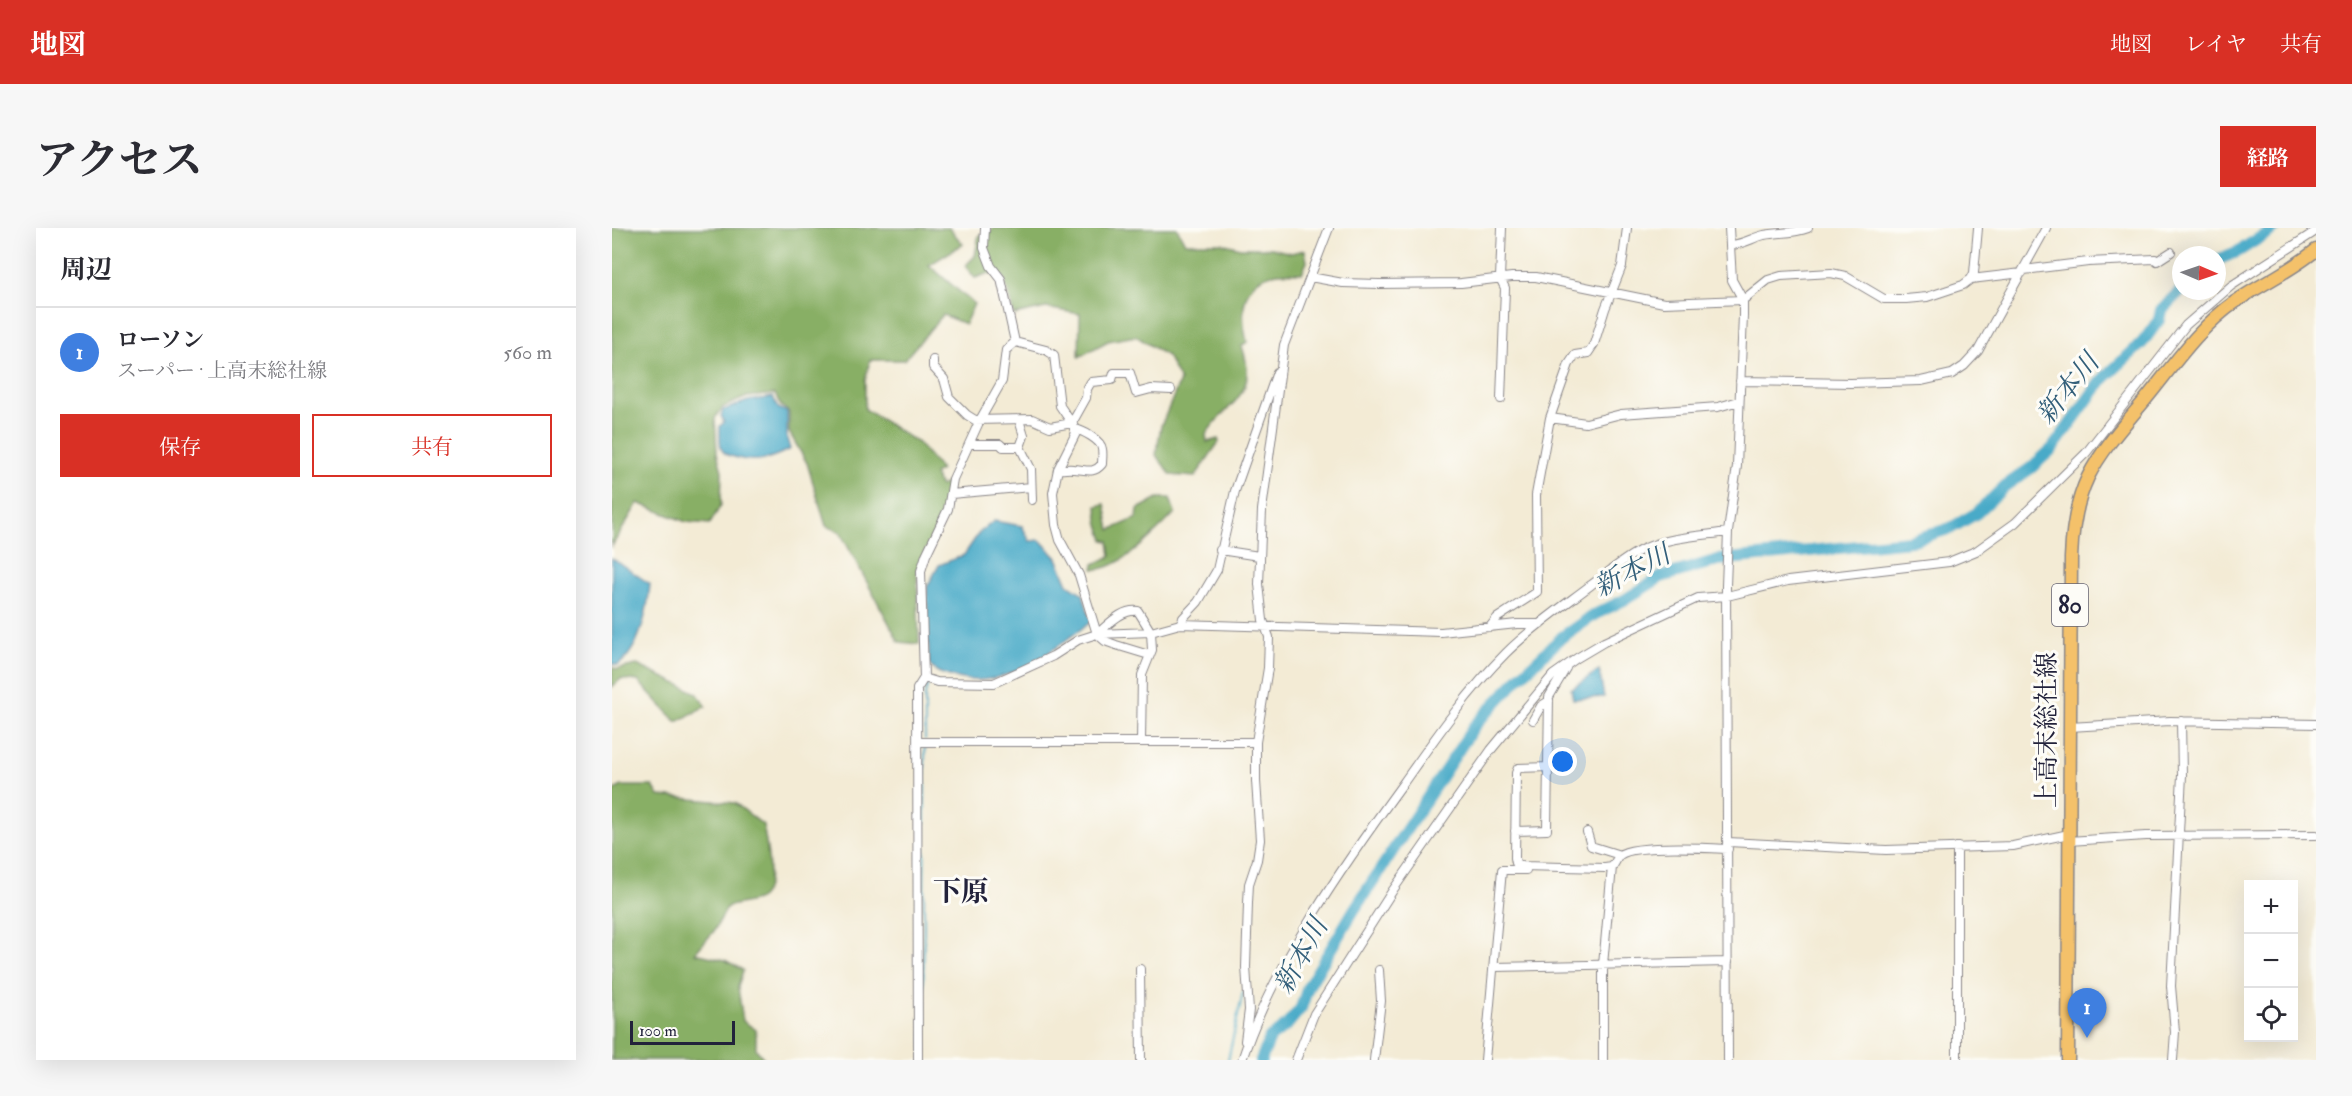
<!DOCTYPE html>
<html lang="ja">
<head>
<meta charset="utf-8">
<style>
	:root { --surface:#fff; --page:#f7f7f7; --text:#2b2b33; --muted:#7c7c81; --line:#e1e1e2; --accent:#d93025 }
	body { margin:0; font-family:"IM FELL Double Pica","Noto Serif JP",serif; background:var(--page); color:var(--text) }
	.controls { position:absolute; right:18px; bottom:18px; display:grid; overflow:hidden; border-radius:0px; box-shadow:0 6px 24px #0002 }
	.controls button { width:54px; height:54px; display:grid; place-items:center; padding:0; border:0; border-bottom:2px solid var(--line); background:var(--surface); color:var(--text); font:30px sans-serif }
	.compass { position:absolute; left:1560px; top:18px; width:54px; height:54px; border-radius:50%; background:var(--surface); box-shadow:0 6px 24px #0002; rotate:92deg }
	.scale { position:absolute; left:18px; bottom:15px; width:105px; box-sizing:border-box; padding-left:6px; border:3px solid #22223b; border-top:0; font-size:16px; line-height:21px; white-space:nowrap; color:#22223b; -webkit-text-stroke:4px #fdfcf7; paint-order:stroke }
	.you { position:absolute; left:951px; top:534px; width:21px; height:21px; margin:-15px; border:4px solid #fff; border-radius:50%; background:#1a73e8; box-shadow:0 0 0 9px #1a73e833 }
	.badge { display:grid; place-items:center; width:39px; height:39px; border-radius:50%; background:var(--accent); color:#fff; font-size:20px; font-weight:700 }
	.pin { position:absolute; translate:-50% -50px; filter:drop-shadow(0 2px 3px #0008) }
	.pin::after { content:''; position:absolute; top:32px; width:21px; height:18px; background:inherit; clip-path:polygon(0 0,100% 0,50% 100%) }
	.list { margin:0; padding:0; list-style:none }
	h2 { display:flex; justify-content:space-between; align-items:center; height:78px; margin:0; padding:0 24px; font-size:26px }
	h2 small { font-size:20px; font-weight:400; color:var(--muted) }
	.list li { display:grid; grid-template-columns:39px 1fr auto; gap:18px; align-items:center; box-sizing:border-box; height:90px; padding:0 24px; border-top:2px solid var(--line) }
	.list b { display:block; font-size:22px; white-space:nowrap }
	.list p { margin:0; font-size:20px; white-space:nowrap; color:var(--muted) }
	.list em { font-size:20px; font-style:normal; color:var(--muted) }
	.actions { display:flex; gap:12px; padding:18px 24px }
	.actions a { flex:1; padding:14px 0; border:2px solid var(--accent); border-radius:0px; text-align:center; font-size:21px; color:var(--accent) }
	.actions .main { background:var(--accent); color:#fff }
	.icon { flex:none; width:33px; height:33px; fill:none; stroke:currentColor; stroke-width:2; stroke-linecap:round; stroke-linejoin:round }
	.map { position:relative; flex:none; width:1704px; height:832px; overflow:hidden; border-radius:0px }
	header { display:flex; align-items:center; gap:36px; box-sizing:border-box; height:84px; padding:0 30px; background:var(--accent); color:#fff }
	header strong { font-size:28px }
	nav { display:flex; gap:33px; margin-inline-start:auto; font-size:21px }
	.intro { display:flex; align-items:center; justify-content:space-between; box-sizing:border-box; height:144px; padding:0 36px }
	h1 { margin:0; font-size:42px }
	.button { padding:15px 27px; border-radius:0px; background:var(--accent); color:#fff; font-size:21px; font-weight:700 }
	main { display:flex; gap:36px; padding:0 36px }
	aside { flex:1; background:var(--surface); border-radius:0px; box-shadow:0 6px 24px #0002 }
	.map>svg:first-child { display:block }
</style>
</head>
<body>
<header>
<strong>地図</strong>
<nav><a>地図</a><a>レイヤ</a><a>共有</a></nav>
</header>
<div class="intro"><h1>アクセス</h1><a class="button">経路</a></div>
<main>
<aside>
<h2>周辺<small></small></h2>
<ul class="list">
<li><span class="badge" style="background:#3f7fe0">1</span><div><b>ローソン</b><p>スーパー · 上高末総社線</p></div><em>560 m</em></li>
</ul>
<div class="actions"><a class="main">保存</a><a>共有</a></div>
</aside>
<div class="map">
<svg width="1704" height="832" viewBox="0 0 1704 832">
	<rect width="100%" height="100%" fill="#fdfcf7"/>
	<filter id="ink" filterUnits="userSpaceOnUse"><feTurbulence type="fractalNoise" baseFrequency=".0167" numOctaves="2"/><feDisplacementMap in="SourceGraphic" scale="12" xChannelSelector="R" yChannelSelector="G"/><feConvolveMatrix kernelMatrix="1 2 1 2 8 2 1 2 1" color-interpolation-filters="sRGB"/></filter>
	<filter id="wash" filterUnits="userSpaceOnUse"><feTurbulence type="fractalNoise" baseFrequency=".008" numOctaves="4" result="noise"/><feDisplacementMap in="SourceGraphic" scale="24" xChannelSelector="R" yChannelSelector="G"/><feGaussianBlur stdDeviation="1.35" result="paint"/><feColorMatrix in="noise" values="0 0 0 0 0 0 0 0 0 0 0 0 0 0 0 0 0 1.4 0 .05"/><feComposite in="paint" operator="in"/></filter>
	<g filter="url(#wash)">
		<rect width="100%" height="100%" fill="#f3ebd5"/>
		<path fill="#88af65" stroke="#556850" stroke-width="1.5" d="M0 0H337L351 16 317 37 362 76 353 96 331 87 292 132H258L253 153V181L306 215 329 242 322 246 328 258 335 255 334 279 305 341 307 416 287 414 228 304 214 298 195 235 177 204V184L169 178 163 166 135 169 111 179 103 190 105 225 110 243 109 277 98 296 74 294 26 275 0 318Z
			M381 0H565L573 15H610L628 20H659L679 25 693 22 695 34 690 45C682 45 674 44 666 45 628 50 628 85 635 114L630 118C647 169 618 171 594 206L595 214 606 211 607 214 583 249 559 247 544 227 549 198 568 153 555 128 524 108 496 113 467 129 468 86 434 80 402 87 392 50 377 45 363 50 353 38 363 28 367 7 376 6Z
			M546 270H558L563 285C546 302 507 344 481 341L482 336 499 328 497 313 492 312 486 293 485 278 493 276 498 302 525 290 526 281Z
			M25 437 85 465 94 478 65 494 26 453 9 451 0 459V439L5 441Z
			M10 558H41L47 568 123 575 151 597C154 614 164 658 148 670 141 675 125 676 116 678L102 703 83 725 113 732 131 742 126 759 131 793 144 802V821L153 832H0V563Z"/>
		<path fill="#48aac8" stroke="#356682" stroke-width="1.5" d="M161 169 166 180 175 184V211L178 221C159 231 143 236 122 229 118 228 113 227 110 222 107 216 108 205 108 198L112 194 109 188 111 182 136 173Z
			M382 293 410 298 418 313 428 312 445 330 456 356 471 366 479 394C438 423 394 464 341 449 331 446 323 445 317 436L315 359 327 337 352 327 367 305Z
			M0 330 38 356C36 381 28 422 6 437L0 436Z
			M987 442 992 469 961 471 959 461Z"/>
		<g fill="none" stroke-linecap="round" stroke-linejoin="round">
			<path stroke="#48aac8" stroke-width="2" d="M313 511V467L316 454
				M311 832 313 517
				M616 832 631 764"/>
			<path stroke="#48aac8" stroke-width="12" d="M1605 32 1627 23 1663 0
				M649 832 658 810 675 797 689 780 696 759 742 682 863 497 906 451 950 409 982 387 1014 371 1049 349 1106 332 1298 313 1339 300 1365 285 1393 258 1419 240 1440 221 1489 153 1530 115 1547 92 1549 82 1569 62"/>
		</g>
	</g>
	<g filter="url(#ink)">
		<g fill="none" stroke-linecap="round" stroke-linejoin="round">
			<defs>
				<path id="minor" d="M1119 17C1132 16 1140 10 1152 7 1167 4 1181 6 1196 0
					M1412 42 1476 34 1543 31 1545 33 1559 24
					M698 49 731 55 767 56 849 55 900 49H924L1052 75 1131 72 1156 52 1169 48 1219 45 1233 48 1272 71H1294L1315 69 1351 57 1359 51 1362 45 1366 0
					M1359 51 1410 45
					M403 114 434 122 442 127 448 178 461 197 464 205 446 241 441 265 444 297 448 312 467 347 485 406 493 413 504 417 537 427
					M321 132V139L332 151 337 169 355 187 363 192 420 191 438 199 460 195 474 170 475 161 479 154 500 152 502 145H518L524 165 539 161 559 162
					M1128 153 1238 155 1309 153 1340 146 1352 138 1366 123 1434 0
					M889 171 893 60 888 50 890 0
					M938 190 974 195 1009 186 1106 179 1127 173
					M357 216H388L391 219H408L412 208 407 192
					M408 219 419 241 420 272
					M446 241C451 242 456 240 461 241 473 241 481 247 490 236 490 232 491 226 490 221 489 212 470 202 462 201
					M339 266 419 259
					M608 322 647 328
					M568 396 571 390 586 374 605 342 623 263 665 144
					M878 399 885 390 925 364 924 267 938 190 957 136 963 127 976 125 982 116 993 81 1010 38 1015 0
					M486 405C498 395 510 381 526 383L539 404 540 422 530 447 529 514
					M312 450 325 454 382 455 441 428 466 412 485 406 539 404 568 396 829 404 905 396H928
					M921 492 929 478 937 473
					M1458 499 1558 493 1704 496
					M306 514H644
					M937 539 906 540 904 545 903 630 904 635 910 638 993 640 1000 639C1003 636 1005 629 1008 627 1021 616 1096 620 1116 621
					M903 603 935 602 937 469 954 440
					M975 604 979 618 1008 627
					M1457 613 1534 608 1704 607
					M1116 614 1274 622 1401 618 1457 606
					M882 739 1116 734
					M528 741 529 832
					M635 817 633 813 637 782 634 739 636 675 637 656 645 632 648 612 644 553V514L656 440 657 409 651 392 647 356 650 282 672 117 717 0
					M306 832 305 461 312 450 309 343 314 327 336 281 341 251 368 192 390 153 394 122 403 114 389 51 379 38 372 20 373 0
					M630 832C661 737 733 635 792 554 823 510 855 464 894 425 919 400 950 379 979 357 996 345 1012 330 1031 321 1057 309 1088 308 1116 304
					M684 832 702 786 781 662 879 522 941 447 965 430 992 414 1086 370 1115 368 1176 353 1337 334 1364 323 1403 295 1474 225 1574 97 1619 58 1704 3
					M762 832 769 773 767 742
					M873 832 890 642H914
					M991 832V737L1000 639
					M1116 832 1114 358 1116 304 1125 238 1131 87V72L1120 52 1117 0
					M1345 832V619
					M1561 832 1563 804 1559 758 1570 547 1569 493"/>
				<path id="primary" d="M1456 832 1459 330C1460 302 1464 274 1476 249 1490 221 1513 196 1533 172 1561 138 1586 100 1623 74 1649 56 1679 43 1704 22"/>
			</defs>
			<use href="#minor" stroke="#8a8688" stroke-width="10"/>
			<use href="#primary" stroke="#8a8688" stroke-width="15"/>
			<use href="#minor" stroke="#fff" stroke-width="8"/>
			<use href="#primary" stroke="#f4c16b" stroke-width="12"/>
		</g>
	</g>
	<g text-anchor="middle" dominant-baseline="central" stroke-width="6" stroke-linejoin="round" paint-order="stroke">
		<rect fill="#fdfcf7" stroke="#646373" stroke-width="1.5" x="1440" y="356" width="36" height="42" rx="4.5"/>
		<g font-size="24" font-weight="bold" fill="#22223b">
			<text x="1458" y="377">80</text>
		</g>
		<g font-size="26" fill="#22223b" stroke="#fdfcf7">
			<text transform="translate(1435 502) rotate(-90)">上高末総社線</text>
		</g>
		<g font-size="27" font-style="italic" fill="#335f7a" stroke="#fdfcf7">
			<text transform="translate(1456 161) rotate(-51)">新本川</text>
			<text transform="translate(1020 343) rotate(-27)">新本川</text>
			<text transform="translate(689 728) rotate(-61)">新本川</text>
		</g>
		<g font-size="28" font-weight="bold" fill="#22223b" stroke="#fdfcf7">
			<text x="349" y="664">下原</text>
		</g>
	</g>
</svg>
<div class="controls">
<button>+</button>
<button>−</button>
<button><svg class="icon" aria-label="locate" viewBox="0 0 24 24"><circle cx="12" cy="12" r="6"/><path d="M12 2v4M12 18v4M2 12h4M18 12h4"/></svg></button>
</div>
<svg class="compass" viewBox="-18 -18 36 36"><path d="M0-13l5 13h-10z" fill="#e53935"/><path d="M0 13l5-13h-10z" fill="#7c7c81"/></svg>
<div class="scale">100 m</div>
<div class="you"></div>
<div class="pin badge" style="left:1475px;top:810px;background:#3f7fe0">1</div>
</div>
</main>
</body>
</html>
